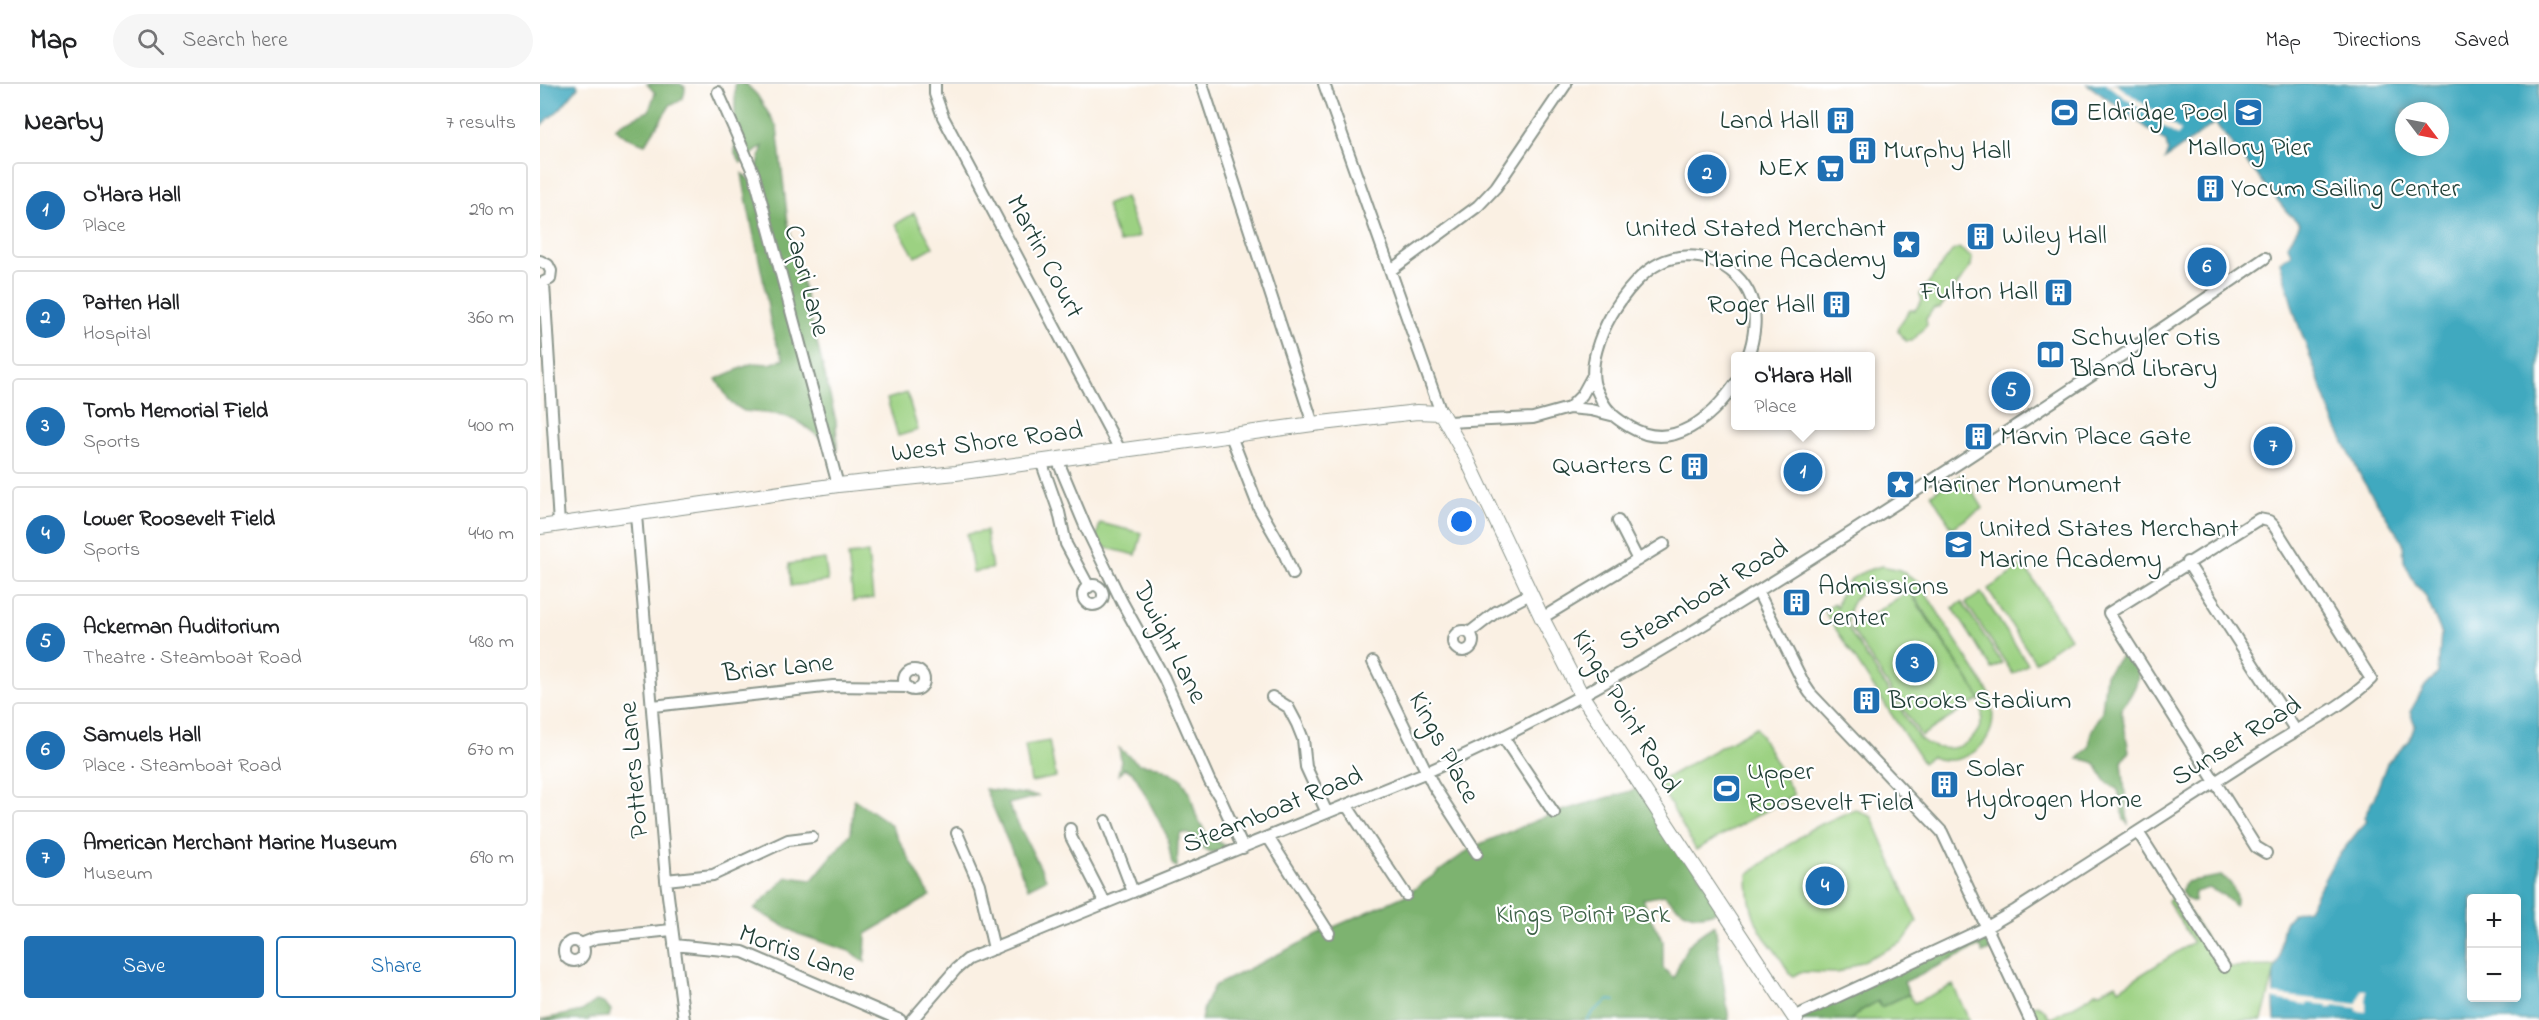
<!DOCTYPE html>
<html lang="en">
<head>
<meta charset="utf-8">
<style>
	:root { --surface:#fff; --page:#f6f6f6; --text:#202124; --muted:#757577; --line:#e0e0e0; --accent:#1f6fb2 }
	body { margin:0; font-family:"Indie Flower",sans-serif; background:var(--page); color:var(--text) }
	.controls { position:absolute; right:18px; bottom:18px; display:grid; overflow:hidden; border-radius:6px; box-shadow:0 3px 9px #0003 }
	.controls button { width:54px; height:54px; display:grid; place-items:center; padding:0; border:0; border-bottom:2px solid var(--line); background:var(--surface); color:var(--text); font:30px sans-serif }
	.compass { position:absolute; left:1855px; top:18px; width:54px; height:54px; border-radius:50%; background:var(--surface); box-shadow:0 3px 9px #0003; rotate:122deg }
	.you { position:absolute; left:922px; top:438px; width:21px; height:21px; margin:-15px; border:4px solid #fff; border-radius:50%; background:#1a73e8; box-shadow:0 0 0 9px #1a73e833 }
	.badge { display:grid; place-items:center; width:39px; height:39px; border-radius:50%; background:var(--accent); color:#fff; font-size:20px; font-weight:700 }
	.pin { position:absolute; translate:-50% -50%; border:3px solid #fff; box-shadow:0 2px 6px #0006 }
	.popup { position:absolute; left:1191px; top:268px; width:144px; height:78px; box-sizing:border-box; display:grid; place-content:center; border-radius:6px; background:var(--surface); filter:drop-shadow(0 2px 4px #0005); font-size:20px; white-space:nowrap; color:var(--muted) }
	.popup b { font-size:22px; color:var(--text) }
	.popup::after { content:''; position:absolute; left:50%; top:100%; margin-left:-12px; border:12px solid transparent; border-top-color:var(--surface) }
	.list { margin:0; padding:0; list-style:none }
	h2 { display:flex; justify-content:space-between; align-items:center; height:78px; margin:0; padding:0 24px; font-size:26px }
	h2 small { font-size:20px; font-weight:400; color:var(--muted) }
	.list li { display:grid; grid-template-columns:39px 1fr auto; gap:18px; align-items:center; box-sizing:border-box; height:96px; margin:0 12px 12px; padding:0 12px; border:2px solid var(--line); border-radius:6px }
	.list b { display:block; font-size:22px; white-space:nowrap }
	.list p { margin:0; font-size:20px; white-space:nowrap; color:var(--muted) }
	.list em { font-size:20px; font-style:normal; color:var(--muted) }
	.actions { display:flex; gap:12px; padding:18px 24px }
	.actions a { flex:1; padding:14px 0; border:2px solid var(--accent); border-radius:6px; text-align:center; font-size:21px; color:var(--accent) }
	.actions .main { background:var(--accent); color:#fff }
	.icon { flex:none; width:33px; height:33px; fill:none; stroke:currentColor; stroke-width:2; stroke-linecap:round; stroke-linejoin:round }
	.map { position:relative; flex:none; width:1999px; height:936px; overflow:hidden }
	header { display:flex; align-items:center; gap:36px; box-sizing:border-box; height:84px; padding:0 30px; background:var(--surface); border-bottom:2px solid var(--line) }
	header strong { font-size:28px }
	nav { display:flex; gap:33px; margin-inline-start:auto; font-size:21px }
	.search { width:420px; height:54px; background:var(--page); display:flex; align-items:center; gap:15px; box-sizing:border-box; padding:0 21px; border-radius:33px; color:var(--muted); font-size:22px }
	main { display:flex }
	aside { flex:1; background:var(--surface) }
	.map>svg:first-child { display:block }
</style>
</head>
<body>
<header>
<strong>Map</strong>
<div class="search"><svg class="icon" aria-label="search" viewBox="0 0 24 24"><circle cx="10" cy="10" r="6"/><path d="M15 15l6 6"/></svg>Search here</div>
<nav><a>Map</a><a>Directions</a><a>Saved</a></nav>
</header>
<main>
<aside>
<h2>Nearby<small>7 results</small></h2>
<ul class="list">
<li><span class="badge">1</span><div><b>O'Hara Hall</b><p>Place</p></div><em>290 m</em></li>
<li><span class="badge">2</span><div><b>Patten Hall</b><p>Hospital</p></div><em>360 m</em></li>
<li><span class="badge">3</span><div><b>Tomb Memorial Field</b><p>Sports</p></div><em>400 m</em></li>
<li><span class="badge">4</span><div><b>Lower Roosevelt Field</b><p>Sports</p></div><em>440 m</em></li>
<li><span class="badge">5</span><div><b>Ackerman Auditorium</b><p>Theatre · Steamboat Road</p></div><em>480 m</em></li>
<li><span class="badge">6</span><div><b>Samuels Hall</b><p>Place · Steamboat Road</p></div><em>670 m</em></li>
<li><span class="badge">7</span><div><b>American Merchant Marine Museum</b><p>Museum</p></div><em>690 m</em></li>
</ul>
<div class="actions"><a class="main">Save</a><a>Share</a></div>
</aside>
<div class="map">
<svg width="1999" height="936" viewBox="0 0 1999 936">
	<rect width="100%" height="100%" fill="#fff"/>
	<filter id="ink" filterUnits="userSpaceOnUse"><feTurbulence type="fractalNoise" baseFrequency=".0167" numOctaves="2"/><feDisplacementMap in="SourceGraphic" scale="12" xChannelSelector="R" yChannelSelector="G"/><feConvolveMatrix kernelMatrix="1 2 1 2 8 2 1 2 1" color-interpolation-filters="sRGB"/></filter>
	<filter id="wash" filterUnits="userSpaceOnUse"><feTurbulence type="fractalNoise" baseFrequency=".008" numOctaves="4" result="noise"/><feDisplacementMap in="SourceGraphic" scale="24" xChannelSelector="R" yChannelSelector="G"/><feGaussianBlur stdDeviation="1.35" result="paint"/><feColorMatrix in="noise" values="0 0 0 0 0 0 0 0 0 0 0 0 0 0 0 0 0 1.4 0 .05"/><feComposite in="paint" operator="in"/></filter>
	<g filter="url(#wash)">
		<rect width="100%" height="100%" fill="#faf0e3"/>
		<path fill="#9cd182" stroke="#5e875b" stroke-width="1.5" fill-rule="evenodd" d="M585 113 599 152 579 159 566 121Z
			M374 129 393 163 375 173 356 140Z
			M1419 164 1432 174 1431 182 1400 224 1393 225 1386 235 1387 241 1372 257H1366L1358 248V243L1370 226H1375L1382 217 1380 210 1412 167Z
			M367 309 378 346 358 352 347 315Z
			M1422 390 1443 424 1412 444 1391 410Z
			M560 439 602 449 596 471 554 461Z
			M446 447 452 485 433 488 427 450Z
			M328 469 333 514 313 517 308 471Z
			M285 475 288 497 251 502 249 480Z
			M1484 481 1530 554 1495 578 1448 505Z
			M1342 482 1360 486 1378 497 1450 610C1452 622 1455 636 1450 648 1441 671 1413 682 1391 673L1383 679 1284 527 1294 519 1297 523C1302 496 1317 488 1342 482ZM1351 497 1364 501 1372 508 1440 614 1369 507 1311 544 1381 652 1440 615C1453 654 1410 680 1379 654L1309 546C1303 517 1324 501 1351 497Z
			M1441 509 1488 580 1473 590 1426 519Z
			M1422 518 1462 579 1452 585 1413 524Z
			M1216 643 1254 711 1156 766 1118 698Z
			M509 657 516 693 491 698 485 661Z
			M1315 725 1332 733 1377 838 1363 858 1298 889 1260 888 1254 892 1249 890C1243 875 1234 866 1225 854 1211 833 1208 814 1208 790L1271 745Z
			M1638 810 1684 883 1736 882 1722 936H1490L1485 925 1497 921 1504 925 1510 935 1548 914 1555 908H1560L1576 900 1579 905 1653 858 1628 817Z
			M1413 901 1429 936H1310L1322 926 1338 917 1341 923 1369 910 1374 919Z"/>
		<path fill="#7db370" stroke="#4e7852" stroke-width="1.5" d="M107 0H140L145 3C145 14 142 18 131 20L105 60 86 53 75 44 82 39 109 27 115 9Z
			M195 0H206L217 11 237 43 248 139 296 337 297 367 262 340 243 331 204 327 191 319 176 295 213 279 230 280 244 275C228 248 229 220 222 190 215 156 207 123 202 89L213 99 223 62 201 79 195 70Z
			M1582 571H1591C1606 590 1594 608 1581 625L1589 667 1582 678 1588 740 1584 736 1578 706C1575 703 1569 701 1566 697 1554 682 1563 678 1538 675L1549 663 1551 648 1562 627 1566 590Z
			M579 664 599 680 618 682 641 694 650 709 656 731 667 751 689 764C665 775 665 763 649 750L641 749 638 758 637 784 632 780 627 752 597 695 593 689 584 684 578 692 581 676Z
			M1101 704 1182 825C1155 837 1145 831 1124 811L1103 815 1111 835 1123 857V884L1134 894C1145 863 1146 858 1175 841L1189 936H661L664 923 674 902 787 846 866 811 933 763 1014 729Z
			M445 705 499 712 468 720 506 795 488 804Z
			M314 715 350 740 390 812 326 850 325 878 309 867 258 850 214 825 247 793 272 796 311 749Z
			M1681 792C1691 796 1699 811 1695 822L1683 811 1669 804 1655 808 1654 818 1646 815 1641 807 1646 798Z
			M1447 843 1452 865 1443 869 1440 862 1364 898 1369 910 1341 923 1338 917 1322 926 1310 936H1256Z
			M56 917 63 919 71 926 69 933 49 934V936H0L42 927Z"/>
		<path fill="#40a9bf" stroke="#30737a" stroke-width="1.5" fill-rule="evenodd" d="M0 0H37L38 3 20 25 0 42Z
			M1547 0H1999V936H1735C1734 921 1733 904 1734 889 1735 882 1739 877 1740 871 1743 848 1739 829 1768 825L1795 776 1827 736 1824 733 1834 714 1847 679 1869 657 1875 641 1870 628 1885 602 1898 589 1901 548 1885 511 1875 500 1864 477 1863 459 1823 397 1794 338 1756 234 1740 178 1751 170 1748 161 1760 140 1747 128 1675 39 1625 75 1628 66 1626 58ZM1864 27H1900V63H1864ZM1932 814H1976V914H1932Z"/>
		<path fill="#faf0e3" d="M1566 0H1576L1641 47 1637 52Z
			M1821 906H1826V928L1817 927V924L1794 921 1793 924 1787 923V921L1768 919 1767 921 1731 914V910L1817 920Z"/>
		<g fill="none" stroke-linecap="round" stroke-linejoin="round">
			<path stroke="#40a9bf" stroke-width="2" d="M1047 936 1055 926 1069 916 1075 917"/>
		</g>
	</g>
	<g filter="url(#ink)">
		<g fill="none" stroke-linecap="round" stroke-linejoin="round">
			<defs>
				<path id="minor" d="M395 0V10L403 33 580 366
					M662 0 773 340
					M784 0 901 329
					M178 8 214 90 298 401
					M0 177 8 181 11 187 10 195 0 200
					M851 186 938 122 956 103 1026 0
					M4 200 19 440
					M1196 299C1172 333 1133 369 1090 343 1077 335 1068 329 1061 315 1059 310 1055 304 1054 298 1047 260 1086 196 1120 179 1153 162 1198 179 1211 214 1218 232 1214 255 1208 272
					M1029 324 1042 311 1053 291
					M907 338 993 334 1029 324 1051 326 1071 331
					M691 352 719 424 741 462 753 490
					M517 375 546 444 582 518 624 594 670 698 679 712 703 764
					M501 377 519 428 526 460 549 503
					M96 431 126 796 144 936
					M1078 437 1098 476
					M1647 478 1756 647
					M543 511a10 10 0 1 1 20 0a10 10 0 1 1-20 0Z
					M1218 508 1264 600 1270 609 1402 748 1490 936
					M1002 534 1124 460
					M913 557a10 10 0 1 1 20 0a10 10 0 1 1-20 0Z
					M929 549 956 528 990 510
					M833 578 893 701 937 769
					M364 596a10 10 0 1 1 20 0a10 10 0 1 1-20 0Z
					M732 613 748 623 757 640 763 655 766 683 787 729
					M113 622 293 602 368 603
					M963 653 1014 729
					M807 722 866 811
					M566 737 593 808
					M530 745 531 753 565 819
					M1598 748 1684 883
					M417 749 439 800 454 865
					M728 753 789 849
					M126 796 173 791 248 756 272 753
					M24 867a10 10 0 1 1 20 0a10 10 0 1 1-20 0Z
					M41 860 56 854 131 846
					M134 861 203 868 360 936
					M1254 933 1447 843 1476 826C1559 773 1642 720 1725 666 1760 643 1801 625 1831 595L1734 442 1729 437 1719 435 1569 529 1716 763 1726 769
					M372 936 416 885 428 875 887 688C1022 629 1147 552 1271 474 1424 377 1576 277 1725 174"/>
				<path id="major" d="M0 443 298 401 416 389 773 340 877 328 901 329 926 373 1002 534 1042 612 1256 936"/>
			</defs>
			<use href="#minor" stroke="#8c968c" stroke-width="14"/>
			<use href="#major" stroke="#8c968c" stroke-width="16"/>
			<use href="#minor" stroke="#fff" stroke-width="10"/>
			<use href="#major" stroke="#fff" stroke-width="14"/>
		</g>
	</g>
	<defs>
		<symbol id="stadium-square" viewBox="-11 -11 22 22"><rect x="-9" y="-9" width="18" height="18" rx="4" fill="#1f6fb2" stroke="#fff"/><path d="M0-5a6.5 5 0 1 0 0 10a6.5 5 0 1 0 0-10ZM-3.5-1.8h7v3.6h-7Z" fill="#fff"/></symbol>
		<symbol id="university-square" viewBox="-11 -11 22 22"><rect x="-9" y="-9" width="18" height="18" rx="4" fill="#1f6fb2" stroke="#fff"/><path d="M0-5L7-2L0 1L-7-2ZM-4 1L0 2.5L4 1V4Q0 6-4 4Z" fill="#fff"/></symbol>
		<symbol id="building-square" viewBox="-11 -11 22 22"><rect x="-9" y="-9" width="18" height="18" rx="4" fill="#1f6fb2" stroke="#fff"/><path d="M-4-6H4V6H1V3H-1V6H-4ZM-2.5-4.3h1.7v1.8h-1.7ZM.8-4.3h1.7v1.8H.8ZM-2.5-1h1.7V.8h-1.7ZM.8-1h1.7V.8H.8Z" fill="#fff"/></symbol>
		<symbol id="supermarket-square" viewBox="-11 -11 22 22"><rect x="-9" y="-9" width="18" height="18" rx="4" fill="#1f6fb2" stroke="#fff"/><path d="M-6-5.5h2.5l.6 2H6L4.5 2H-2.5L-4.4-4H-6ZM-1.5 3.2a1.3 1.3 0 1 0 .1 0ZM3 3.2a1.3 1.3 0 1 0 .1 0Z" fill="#fff"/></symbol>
		<symbol id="sight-square" viewBox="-11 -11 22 22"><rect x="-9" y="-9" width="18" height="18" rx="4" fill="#1f6fb2" stroke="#fff"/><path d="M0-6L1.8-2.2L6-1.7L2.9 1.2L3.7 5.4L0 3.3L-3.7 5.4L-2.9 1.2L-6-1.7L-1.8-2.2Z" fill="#fff"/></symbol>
		<symbol id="library-square" viewBox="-11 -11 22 22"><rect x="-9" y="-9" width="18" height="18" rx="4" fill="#1f6fb2" stroke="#fff"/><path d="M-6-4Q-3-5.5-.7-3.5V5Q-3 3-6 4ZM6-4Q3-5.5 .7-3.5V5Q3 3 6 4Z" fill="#fff"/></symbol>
	</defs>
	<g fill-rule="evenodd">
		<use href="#stadium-square" x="1508" y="12" width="33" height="33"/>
		<use href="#university-square" x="1692" y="12" width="33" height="33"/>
		<use href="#building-square" x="1284" y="20" width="33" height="33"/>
		<use href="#building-square" x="1306" y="50" width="33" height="33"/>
		<use href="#supermarket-square" x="1274" y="68" width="33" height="33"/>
		<use href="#building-square" x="1654" y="88" width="33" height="33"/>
		<use href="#building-square" x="1424" y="136" width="33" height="33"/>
		<use href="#sight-square" x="1350" y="144" width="33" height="33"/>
		<use href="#building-square" x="1502" y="192" width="33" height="33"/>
		<use href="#building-square" x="1280" y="204" width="33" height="33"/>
		<use href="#library-square" x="1494" y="254" width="33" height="33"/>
		<use href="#building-square" x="1422" y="336" width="33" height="33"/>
		<use href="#building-square" x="1138" y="366" width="33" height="33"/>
		<use href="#sight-square" x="1344" y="384" width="33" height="33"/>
		<use href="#university-square" x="1402" y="444" width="33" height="33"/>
		<use href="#building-square" x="1240" y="502" width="33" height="33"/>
		<use href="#building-square" x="1310" y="600" width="33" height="33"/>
		<use href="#building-square" x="1388" y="684" width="33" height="33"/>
		<use href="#stadium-square" x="1170" y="688" width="33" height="33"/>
	</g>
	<g text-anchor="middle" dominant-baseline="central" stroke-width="4.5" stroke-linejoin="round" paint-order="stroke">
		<g font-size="27" fill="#1f3d34" stroke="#fff" text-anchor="start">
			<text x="1546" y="29">Eldridge Pool</text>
			<text x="1279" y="37" text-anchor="end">Land Hall</text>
			<text x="1709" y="64" text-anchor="middle">Mallory Pier</text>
			<text x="1343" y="67">Murphy Hall</text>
			<text x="1269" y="84" text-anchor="end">NEX</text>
			<text x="1691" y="105">Yocum Sailing Center</text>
			<text x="1346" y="145" text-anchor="end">United Stated Merchant<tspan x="1346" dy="31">Marine Academy</tspan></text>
			<text x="1462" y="152">Wiley Hall</text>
			<text x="1498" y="208" text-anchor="end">Fulton Hall</text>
			<text x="1275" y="221" text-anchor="end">Roger Hall</text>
			<text x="1531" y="254">Schuyler Otis<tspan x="1531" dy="31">Bland Library</tspan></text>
			<text x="1460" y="353">Marvin Place Gate</text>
			<text x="1133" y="382" text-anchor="end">Quarters C</text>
			<text x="1382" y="401">Mariner Monument</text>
			<text x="1439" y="445">United States Merchant<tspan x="1439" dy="31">Marine Academy</tspan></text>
			<text x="1278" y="503">Admissions<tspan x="1278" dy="31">Center</tspan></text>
			<text x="1348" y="617">Brooks Stadium</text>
			<text x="1426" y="685">Solar<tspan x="1426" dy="31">Hydrogen Home</tspan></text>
			<text x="1207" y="688">Upper<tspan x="1207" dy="31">Roosevelt Field</tspan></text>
		</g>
		<g font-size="27" fill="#1f3d34" stroke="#fff">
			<text transform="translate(504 173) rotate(62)">Martin Court</text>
			<text transform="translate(266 197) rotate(75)">Capri Lane</text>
			<text transform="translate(447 359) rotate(-7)">West Shore Road</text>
			<text transform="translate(1164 512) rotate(-31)">Steamboat Road</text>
			<text transform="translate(629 559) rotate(63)">Dwight Lane</text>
			<text transform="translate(238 585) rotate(-6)">Briar Lane</text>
			<text transform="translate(1085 628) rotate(59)">Kings Point Road</text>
			<text transform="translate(1697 658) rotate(-32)">Sunset Road</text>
			<text transform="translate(903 664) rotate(62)">Kings Place</text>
			<text transform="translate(95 686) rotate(-95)">Potters Lane</text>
			<text transform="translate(733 727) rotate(-22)">Steamboat Road</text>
			<text transform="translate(257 870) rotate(20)">Morris Lane</text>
		</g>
		<g font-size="27" fill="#3e6248" stroke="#fff">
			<text x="1043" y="831">Kings Point Park</text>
		</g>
	</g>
</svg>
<div class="controls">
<button>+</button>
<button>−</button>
</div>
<svg class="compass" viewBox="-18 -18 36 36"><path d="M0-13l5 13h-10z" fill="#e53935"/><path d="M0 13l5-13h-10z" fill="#757577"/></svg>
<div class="you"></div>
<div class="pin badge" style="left:1263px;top:388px">1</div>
<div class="popup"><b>O'Hara Hall</b>Place</div>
<div class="pin badge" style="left:1167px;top:90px">2</div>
<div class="pin badge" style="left:1375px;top:579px">3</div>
<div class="pin badge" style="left:1285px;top:802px">4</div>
<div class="pin badge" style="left:1471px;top:307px">5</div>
<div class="pin badge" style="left:1667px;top:183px">6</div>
<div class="pin badge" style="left:1733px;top:362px">7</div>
</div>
</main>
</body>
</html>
